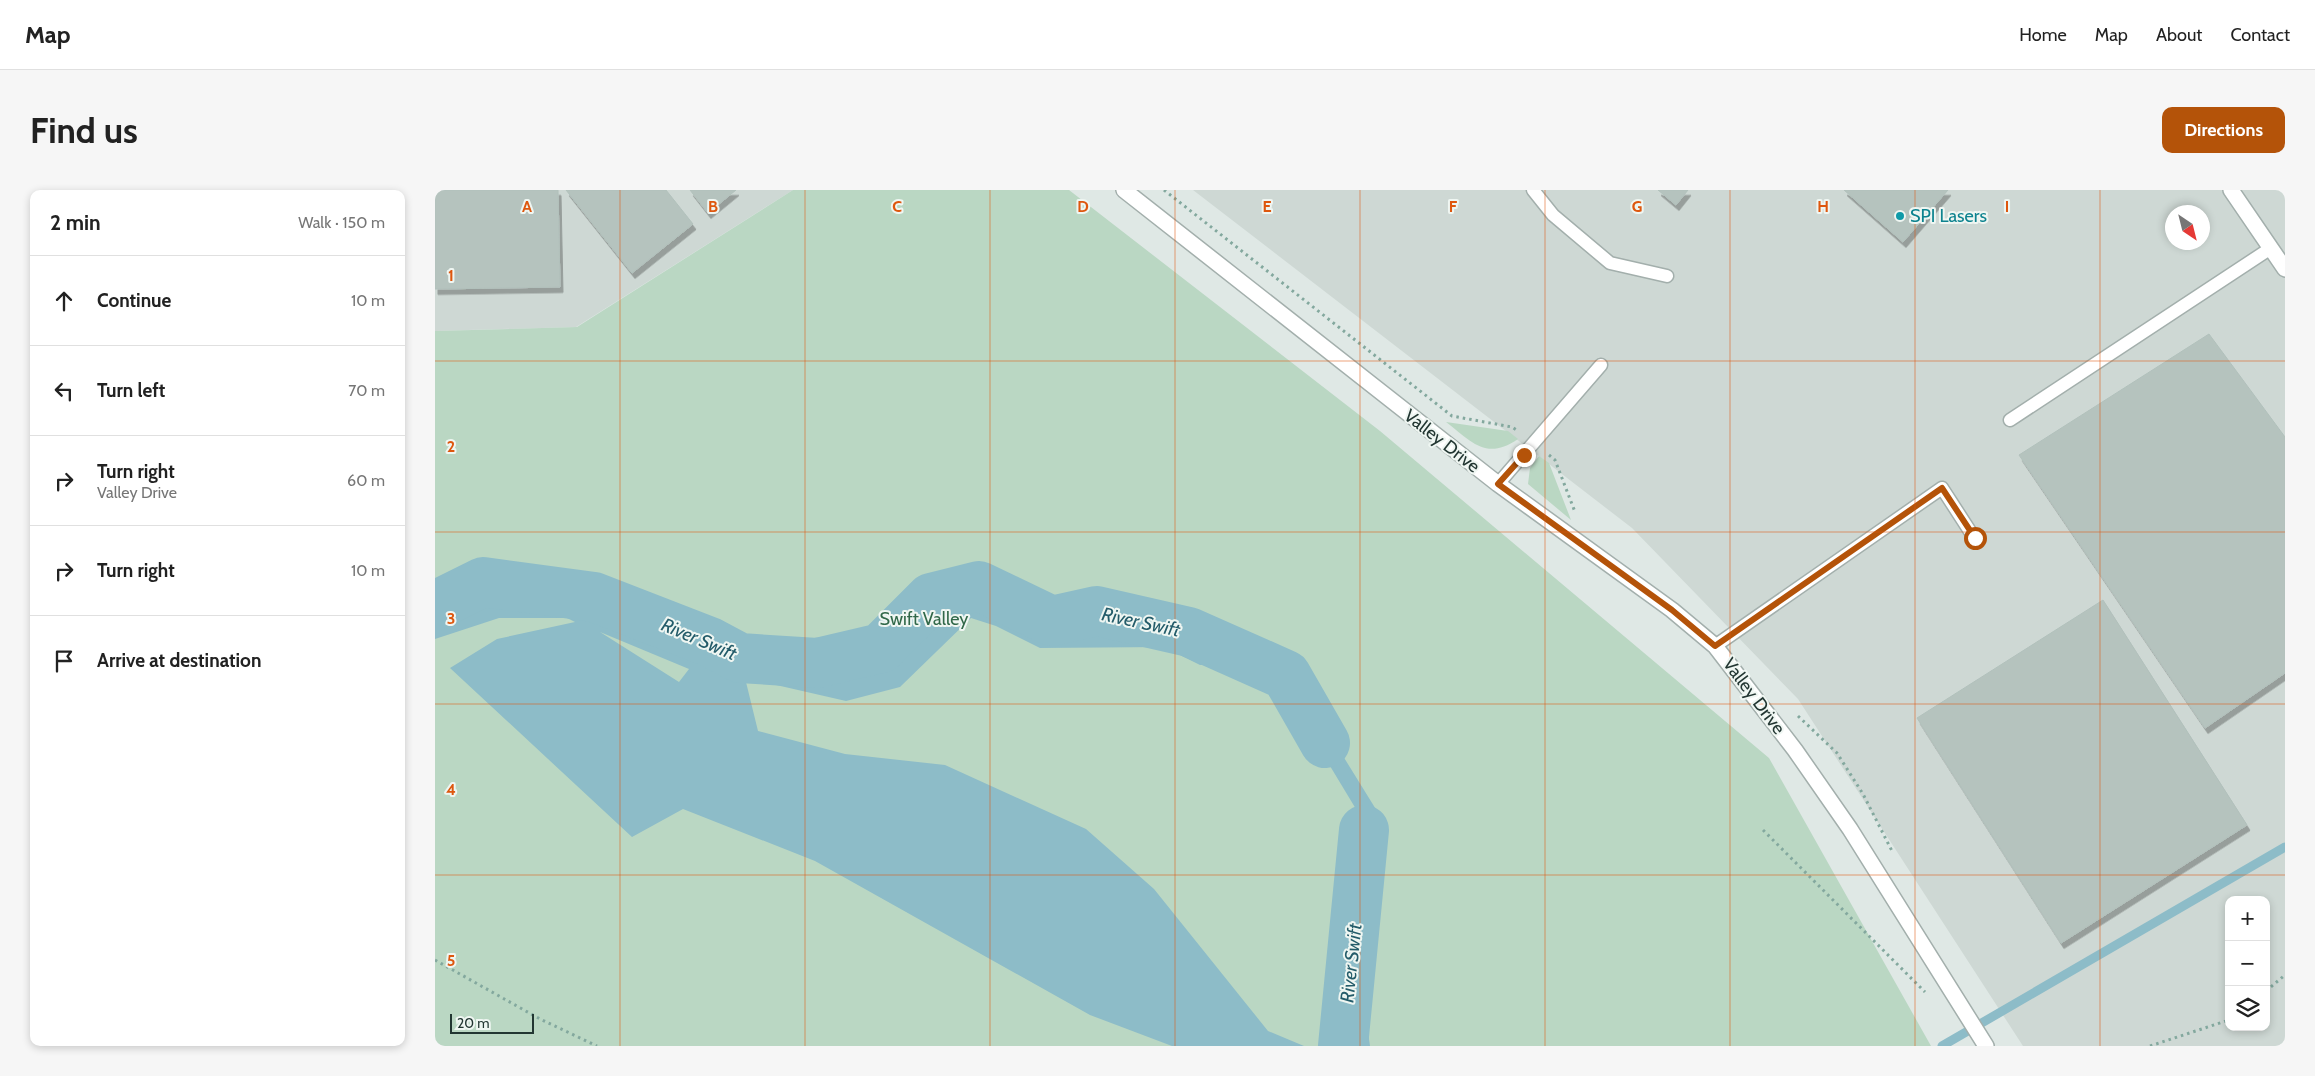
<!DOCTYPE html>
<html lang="en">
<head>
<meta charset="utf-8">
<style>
	:root { --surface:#fff; --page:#f6f6f6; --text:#222; --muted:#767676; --line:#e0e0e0; --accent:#b45309 }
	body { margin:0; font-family:Cabin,sans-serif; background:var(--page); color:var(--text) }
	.controls { position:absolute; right:15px; bottom:15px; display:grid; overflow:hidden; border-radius:10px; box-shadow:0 2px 8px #0003 }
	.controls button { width:45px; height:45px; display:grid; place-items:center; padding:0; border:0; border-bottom:1px solid var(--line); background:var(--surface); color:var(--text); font:25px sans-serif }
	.compass { position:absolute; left:1730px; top:15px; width:45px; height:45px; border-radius:50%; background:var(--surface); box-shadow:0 2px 8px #0003; rotate:145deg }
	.scale { position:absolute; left:15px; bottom:12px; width:84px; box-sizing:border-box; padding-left:5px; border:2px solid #223632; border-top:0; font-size:14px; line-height:18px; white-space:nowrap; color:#223632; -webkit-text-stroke:4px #eff6f2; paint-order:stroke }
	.stop { position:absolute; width:15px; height:15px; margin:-11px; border:4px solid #b45309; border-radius:50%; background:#fff }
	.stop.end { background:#b45309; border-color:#fff; box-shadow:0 1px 5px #0008 }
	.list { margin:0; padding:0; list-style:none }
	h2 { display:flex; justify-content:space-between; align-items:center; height:65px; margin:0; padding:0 20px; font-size:21px }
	h2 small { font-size:16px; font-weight:400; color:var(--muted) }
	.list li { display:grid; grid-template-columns:32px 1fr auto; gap:15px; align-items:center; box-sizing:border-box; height:90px; padding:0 20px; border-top:1px solid var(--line) }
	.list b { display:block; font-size:19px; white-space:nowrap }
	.list p { margin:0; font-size:16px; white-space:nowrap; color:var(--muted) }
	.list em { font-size:16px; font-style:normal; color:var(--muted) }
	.icon { flex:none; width:28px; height:28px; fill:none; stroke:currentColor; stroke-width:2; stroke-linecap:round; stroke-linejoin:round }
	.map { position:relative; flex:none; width:1850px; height:856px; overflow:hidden; border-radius:10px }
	header { display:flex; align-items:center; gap:30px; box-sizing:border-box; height:70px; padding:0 25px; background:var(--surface); border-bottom:1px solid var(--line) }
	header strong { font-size:24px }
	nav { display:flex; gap:28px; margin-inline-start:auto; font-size:18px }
	.intro { display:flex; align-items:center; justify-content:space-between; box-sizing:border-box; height:120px; padding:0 30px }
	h1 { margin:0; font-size:35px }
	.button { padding:12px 22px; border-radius:10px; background:var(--accent); color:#fff; font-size:18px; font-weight:700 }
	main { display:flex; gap:30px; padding:0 30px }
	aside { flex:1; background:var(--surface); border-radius:10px; box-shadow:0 2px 8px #0003 }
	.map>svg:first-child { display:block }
</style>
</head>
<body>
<header>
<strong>Map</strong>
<nav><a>Home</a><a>Map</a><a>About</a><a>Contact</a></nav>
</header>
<div class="intro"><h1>Find us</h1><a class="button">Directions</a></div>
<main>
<aside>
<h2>2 min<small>Walk · 150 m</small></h2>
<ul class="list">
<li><svg class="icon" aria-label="ahead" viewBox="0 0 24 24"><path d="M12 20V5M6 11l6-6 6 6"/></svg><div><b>Continue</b></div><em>10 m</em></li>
<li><svg class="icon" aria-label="left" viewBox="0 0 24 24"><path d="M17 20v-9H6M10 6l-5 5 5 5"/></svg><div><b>Turn left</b></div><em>70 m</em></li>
<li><svg class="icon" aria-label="right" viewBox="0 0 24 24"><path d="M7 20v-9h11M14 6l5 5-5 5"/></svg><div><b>Turn right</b><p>Valley Drive</p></div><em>60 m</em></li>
<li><svg class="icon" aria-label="right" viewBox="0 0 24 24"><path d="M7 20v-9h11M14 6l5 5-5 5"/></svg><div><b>Turn right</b></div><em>10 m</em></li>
<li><svg class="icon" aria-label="arrive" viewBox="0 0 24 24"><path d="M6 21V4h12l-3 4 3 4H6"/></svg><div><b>Arrive at destination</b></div></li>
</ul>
</aside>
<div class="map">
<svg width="1850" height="856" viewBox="0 0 1850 856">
	<defs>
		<filter id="shadow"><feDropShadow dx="3" dy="5.5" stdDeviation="0" flood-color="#0004"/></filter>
	</defs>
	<rect width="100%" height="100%" fill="#dfe8e5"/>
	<path fill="#ced8d4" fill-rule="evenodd" d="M0 0H358L141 137 0 141Z
		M758 0H1850V856H1588L1363 509 1197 338ZM1738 22H1768V52H1738ZM1794 710H1831V837H1794Z"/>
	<path fill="#bad7c3" d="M358 0H634L945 241 1334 568 1496 856H0V141L142 137Z
		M1011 232 1073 241 1083 249C1051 271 1037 252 1011 232Z
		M1104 266 1114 273 1136 330 1093 294 1095 278Z"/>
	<path fill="#8dbcc8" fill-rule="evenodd" d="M60 406 145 411 268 460 275 452 305 468 308 478 401 492 454 477 517 421 538 412 608 437 656 429 733 446 778 458 806 459 869 503 942 621 929 815 935 856H922L917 816 927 629 857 513 804 473 765 475 729 457 605 458 561 436 536 428 465 497 411 511 310 488 323 541 410 564 510 575 651 639 719 699 833 841 869 856H737L655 825 380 671 248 619 197 647 15 478 62 449 140 432 132 428H64L0 449V425ZM165 442 254 479 244 492Z"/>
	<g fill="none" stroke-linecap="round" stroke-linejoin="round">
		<path stroke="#8dbcc8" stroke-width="9" d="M1507 856 1850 657"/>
		<path stroke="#8dbcc8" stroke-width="50" d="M0 416 48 392 159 407 275 452 305 468 382 473 446 458 496 408 544 396 617 431 662 421 754 442 851 485 890 553
			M908 856 929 640"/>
	</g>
	<path fill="#b5c3be" stroke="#b2c1bc" filter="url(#shadow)" d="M0 0H123L125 97 0 99Z
		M131 0H231L258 34 197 83Z
		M255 0H301L273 23Z
		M1223 0H1253L1241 15Z
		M1409 0H1513L1468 52Z
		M1774 144 1850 247V483L1770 538 1584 265Z
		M1668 410 1812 635 1626 753 1482 528Z"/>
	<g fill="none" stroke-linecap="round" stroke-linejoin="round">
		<defs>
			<path id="lane" d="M1098 0 1118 25 1175 73 1232 86
				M1575 230 1836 58
				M1063 294 1166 175
				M1280 456 1507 298 1540 349"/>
			<path id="street" d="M689 0 1063 294 1237 420 1280 456 1360 560 1415 639 1551 856
				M1796 0 1850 79"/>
		</defs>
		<use href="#lane" stroke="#a3afac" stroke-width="15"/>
		<use href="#street" stroke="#a3afac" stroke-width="18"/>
		<path stroke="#83a89e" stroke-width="3" stroke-dasharray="2.5 4" stroke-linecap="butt" d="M729 0 1017 226 1077 237 1083 241
			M1114 265 1120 270 1140 322
			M1363 526 1402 563 1428 604 1458 663
			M1328 640 1490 802
			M0 770 105 829 162 856
			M1831 801 1850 785
			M1715 856 1794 830"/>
		<use href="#lane" stroke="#fff" stroke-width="12"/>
		<use href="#street" stroke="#fff" stroke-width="15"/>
	</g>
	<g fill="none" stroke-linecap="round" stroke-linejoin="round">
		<path stroke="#b45309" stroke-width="6" d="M1089 265 1063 294 1237 420 1280 456 1507 298 1540 348"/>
	</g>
	<path fill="none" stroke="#de570e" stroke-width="1" stroke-opacity="0.55" d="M185 0V856M370 0V856M555 0V856M740 0V856M925 0V856M1110 0V856M1295 0V856M1480 0V856M1665 0V856M0 171H1850M0 342H1850M0 514H1850M0 685H1850"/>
	<circle fill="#0f9aa8" stroke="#eff6f2" stroke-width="2" cx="1465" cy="26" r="5"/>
	<g text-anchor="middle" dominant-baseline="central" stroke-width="4" stroke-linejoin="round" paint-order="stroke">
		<g font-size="18" fill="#0d838f" stroke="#eff6f2" text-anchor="start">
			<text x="1475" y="26">SPI Lasers</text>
		</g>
		<g font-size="18" fill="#223632" stroke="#eff6f2">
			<text transform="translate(1007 251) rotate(38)">Valley Drive</text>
			<text transform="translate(1319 506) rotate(53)">Valley Drive</text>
		</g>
		<g font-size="18" fill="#316849" stroke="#eff6f2">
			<text x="489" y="429">Swift Valley</text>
		</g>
		<g font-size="19" font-style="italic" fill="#245c6a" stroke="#eff6f2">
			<text transform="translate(706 432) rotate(12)">River Swift</text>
			<text transform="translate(264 449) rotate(23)">River Swift</text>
			<text transform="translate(916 773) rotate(-84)">River Swift</text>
		</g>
	</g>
	<g font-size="16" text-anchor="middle" font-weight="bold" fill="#de570e" stroke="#eff6f2" stroke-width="4" stroke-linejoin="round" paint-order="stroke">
		<text x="92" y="22">A</text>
		<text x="278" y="22">B</text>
		<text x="462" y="22">C</text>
		<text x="648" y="22">D</text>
		<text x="832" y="22">E</text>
		<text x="1018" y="22">F</text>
		<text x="1202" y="22">G</text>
		<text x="1388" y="22">H</text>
		<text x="1572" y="22">I</text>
		<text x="16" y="91">1</text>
		<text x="16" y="262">2</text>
		<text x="16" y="434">3</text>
		<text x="16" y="605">4</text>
		<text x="16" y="776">5</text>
	</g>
</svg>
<div class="controls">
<button>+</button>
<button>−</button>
<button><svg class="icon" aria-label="layers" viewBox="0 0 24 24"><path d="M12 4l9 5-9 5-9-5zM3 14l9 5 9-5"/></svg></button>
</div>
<svg class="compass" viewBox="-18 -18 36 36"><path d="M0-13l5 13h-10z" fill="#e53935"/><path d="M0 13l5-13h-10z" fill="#767676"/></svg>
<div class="scale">20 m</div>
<div class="stop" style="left:1540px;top:348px"></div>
<div class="stop end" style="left:1089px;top:265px"></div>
</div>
</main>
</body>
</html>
